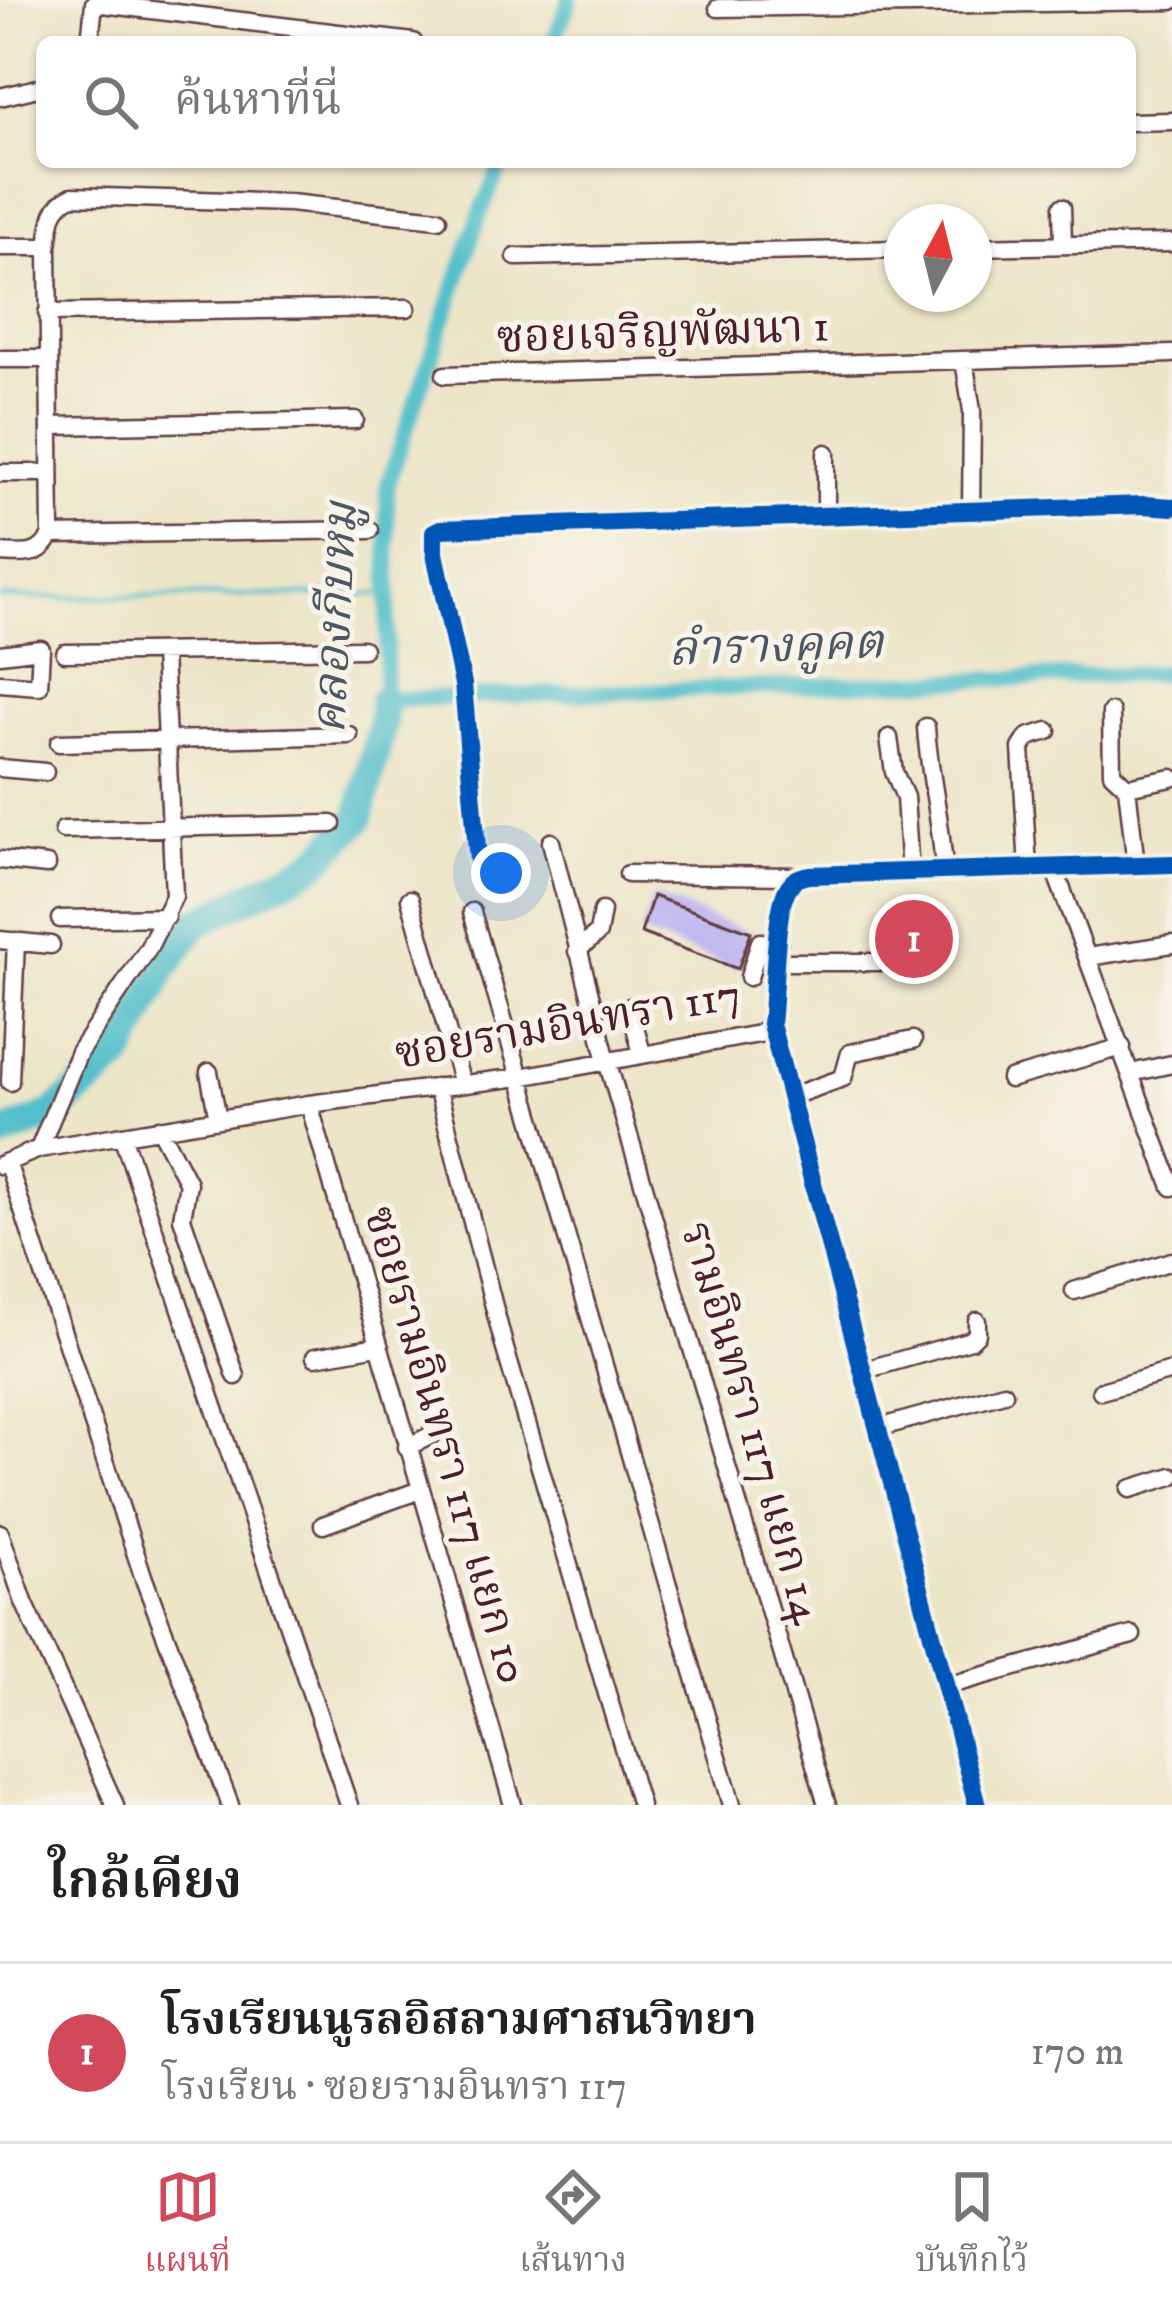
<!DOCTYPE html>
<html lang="th">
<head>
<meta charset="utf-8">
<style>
	:root { --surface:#fff; --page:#f2f2f2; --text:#222; --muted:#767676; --line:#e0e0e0; --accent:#d1495b }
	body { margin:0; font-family:"IM FELL DW Pica","Noto Serif Thai",serif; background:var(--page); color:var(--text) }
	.compass { position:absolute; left:884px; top:204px; width:108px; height:108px; border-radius:50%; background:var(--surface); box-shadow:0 3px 9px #0004; rotate:7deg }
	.you { position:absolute; left:501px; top:873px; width:42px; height:42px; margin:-30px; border:9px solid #fff; border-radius:50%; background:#1a73e8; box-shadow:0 0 0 18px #1a73e833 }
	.badge { display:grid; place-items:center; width:78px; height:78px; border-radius:50%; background:var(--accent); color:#fff; font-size:39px; font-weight:700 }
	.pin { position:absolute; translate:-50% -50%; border:6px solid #fff; box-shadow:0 3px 12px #0006 }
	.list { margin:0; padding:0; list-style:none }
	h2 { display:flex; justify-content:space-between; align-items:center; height:156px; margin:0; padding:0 48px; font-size:51px }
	h2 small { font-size:39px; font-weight:400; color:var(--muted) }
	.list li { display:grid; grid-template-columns:78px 1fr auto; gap:36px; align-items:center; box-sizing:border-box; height:180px; padding:0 48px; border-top:3px solid var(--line) }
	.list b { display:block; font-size:45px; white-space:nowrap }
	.list p { margin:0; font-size:39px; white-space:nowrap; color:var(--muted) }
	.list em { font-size:39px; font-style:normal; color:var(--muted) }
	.icon { flex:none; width:66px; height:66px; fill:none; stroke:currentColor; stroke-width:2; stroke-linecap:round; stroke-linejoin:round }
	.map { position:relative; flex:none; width:1172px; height:1805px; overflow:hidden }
	.search { position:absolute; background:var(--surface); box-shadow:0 3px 9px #0004; left:36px; right:36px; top:36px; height:132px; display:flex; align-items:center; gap:30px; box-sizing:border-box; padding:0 42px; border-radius:18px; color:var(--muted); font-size:45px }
	.sheet { height:336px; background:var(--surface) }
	nav { display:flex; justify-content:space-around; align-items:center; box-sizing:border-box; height:168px; border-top:3px solid var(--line); background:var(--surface); font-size:33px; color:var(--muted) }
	nav a { display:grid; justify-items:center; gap:6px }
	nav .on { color:var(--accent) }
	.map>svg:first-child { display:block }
</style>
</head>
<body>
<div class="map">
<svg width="1172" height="1805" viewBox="0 0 1172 1805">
	<rect width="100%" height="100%" fill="#f7f3e8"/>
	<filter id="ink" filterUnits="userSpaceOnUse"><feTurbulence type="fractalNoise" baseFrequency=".00833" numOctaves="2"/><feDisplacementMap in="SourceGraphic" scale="24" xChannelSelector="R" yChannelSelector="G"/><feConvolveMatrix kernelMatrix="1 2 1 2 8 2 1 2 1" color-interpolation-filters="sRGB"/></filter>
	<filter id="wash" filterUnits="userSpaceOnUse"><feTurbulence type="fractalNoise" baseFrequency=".004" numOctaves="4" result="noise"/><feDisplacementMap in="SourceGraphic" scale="48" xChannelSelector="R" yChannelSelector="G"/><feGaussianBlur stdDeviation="2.7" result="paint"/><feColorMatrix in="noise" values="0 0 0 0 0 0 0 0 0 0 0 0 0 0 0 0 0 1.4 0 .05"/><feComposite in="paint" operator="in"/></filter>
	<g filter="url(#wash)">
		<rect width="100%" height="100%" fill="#ede5c8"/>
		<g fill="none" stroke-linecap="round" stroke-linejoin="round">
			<path stroke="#52bfcb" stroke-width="4.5" d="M0 598 389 594"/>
			<path stroke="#52bfcb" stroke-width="16" d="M553 42 570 0
				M502 162 480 214 387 486 389 594 384 700 1172 673"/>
			<path stroke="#52bfcb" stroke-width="30" d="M0 1136 53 1114 120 1057 163 970 196 923 314 864 359 819 382 724 384 700"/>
		</g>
		<g id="blocks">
			<path fill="#b1a7f2" d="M653 896 751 932 738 969 641 933Z"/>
		</g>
	</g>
	<g filter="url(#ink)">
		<use href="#blocks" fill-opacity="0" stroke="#623d43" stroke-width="3"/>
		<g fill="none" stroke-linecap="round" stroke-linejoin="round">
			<defs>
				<path id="minor" d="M718 8 1172 1
					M90 42 94 3 413 42
					M0 97 42 87
					M1130 122 1172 121
					M1062 207 1063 245
					M0 247H48
					M974 247 1172 243
					M516 257 902 249
					M47 313 407 308
					M0 359H48
					M964 360 972 411 971 512
					M445 375 1172 354
					M50 426 355 420
					M826 453V518
					M0 473H48
					M51 535 370 530
					M0 553C23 554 40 558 51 535L48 247C51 225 50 206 72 196L290 203 438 219
					M65 653 363 649
					M0 654 41 649 39 686 0 683
					M1111 712 1112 773 1127 787 1136 865
					M926 727C929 777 942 821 944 872
					M889 738 894 772 905 797 910 873
					M59 743 349 735
					M0 768 45 772
					M1127 787 1172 778
					M63 830 332 824
					M551 842 607 1061 827 1805
					M0 860 47 865
					M478 861 463 684 434 549V532L440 529 1144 505 1172 507
					M1054 868 1172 1187
					M1028 869 1021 748 1028 737 1048 731
					M628 874 799 876
					M410 899 462 1084
					M472 912 732 1805
					M60 919 166 917
					M0 940 51 945
					M577 951 598 933 602 911
					M1088 957 1172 944
					M778 962H901
					M749 977 760 942 779 944
					M630 1007 642 1054
					M209 1072 218 1119
					M1131 1073 1172 1064
					M1010 1079 1122 1047
					M10 1082 16 941
					M437 1087 505 1349 640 1805
					M792 1096 843 1078 850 1053 913 1040
					M309 1104 513 1805
					M159 1128 188 1183 182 1218 236 1376
					M122 1135 349 1805
					M39 1149 79 1052 148 949 174 896 163 653
					M7 1162 144 1579 230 1805
					M0 1165 39 1149 309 1104 520 1077 759 1034 771 1024
					M1074 1291 1172 1261
					M315 1357 378 1346
					M865 1370 971 1340 977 1334V1321
					M1101 1391 1172 1371
					M878 1428 1004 1393
					M407 1447 432 1435 434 1411
					M1130 1489 1172 1476
					M323 1525 420 1490
					M0 1533 24 1602 115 1805
					M946 1686 1132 1635
					M977 1805 771 1024C775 993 774 915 787 890 792 880 798 877 809 875L1172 864"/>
			</defs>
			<use href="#minor" stroke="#623d43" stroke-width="21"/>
			<use href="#minor" stroke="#fff" stroke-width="16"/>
			<defs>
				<path id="cycleway" d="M478 861 463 684 434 549V532L440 529 1144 505 1172 507
					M977 1805 771 1024C775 993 774 915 787 890 792 880 798 877 809 875L1172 864"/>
			</defs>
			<use href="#cycleway" stroke="#f7f3e8" stroke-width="26"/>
			<use href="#cycleway" stroke="#0057b8" stroke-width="18"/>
		</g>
	</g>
	<g text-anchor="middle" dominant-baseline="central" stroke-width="10" stroke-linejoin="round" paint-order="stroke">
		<g font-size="45" fill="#4a1f2b" stroke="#f7f3e8">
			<text transform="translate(663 333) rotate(-2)">ซอยเจริญพัฒนา 1</text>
			<text transform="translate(568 1025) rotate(-10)">ซอยรามอินทรา 117</text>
			<text transform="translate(751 1423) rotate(74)">รามอินทรา 117 แยก 14</text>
			<text transform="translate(445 1445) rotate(74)">ซอยรามอินทรา 117 แยก 10</text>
		</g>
		<g font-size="48" font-style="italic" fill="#4d5763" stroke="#f7f3e8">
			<text transform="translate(336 618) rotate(-87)">คลองกีบหมู</text>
			<text transform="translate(776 647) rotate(-2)">ลำรางคูคต</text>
		</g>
	</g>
</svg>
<svg class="compass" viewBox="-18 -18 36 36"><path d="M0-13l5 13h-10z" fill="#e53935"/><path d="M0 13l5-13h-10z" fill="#767676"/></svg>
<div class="you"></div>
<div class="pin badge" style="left:914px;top:939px">1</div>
<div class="search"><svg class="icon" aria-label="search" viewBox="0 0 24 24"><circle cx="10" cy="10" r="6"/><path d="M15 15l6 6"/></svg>ค้นหาที่นี่</div>
</div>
<section class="sheet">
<h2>ใกล้เคียง<small></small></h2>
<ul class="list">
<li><span class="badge">1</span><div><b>โรงเรียนนูรลอิสลามศาสนวิทยา</b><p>โรงเรียน · ซอยรามอินทรา 117</p></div><em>170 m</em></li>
</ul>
</section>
<nav>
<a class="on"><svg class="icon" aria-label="map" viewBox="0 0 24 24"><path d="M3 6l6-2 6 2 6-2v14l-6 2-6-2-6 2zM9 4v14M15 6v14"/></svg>แผนที่</a>
<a><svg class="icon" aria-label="directions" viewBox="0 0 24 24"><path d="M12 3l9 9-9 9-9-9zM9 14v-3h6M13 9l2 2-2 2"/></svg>เส้นทาง</a>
<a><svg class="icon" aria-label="saved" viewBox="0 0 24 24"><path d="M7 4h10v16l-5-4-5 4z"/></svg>บันทึกไว้</a>
</nav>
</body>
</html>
